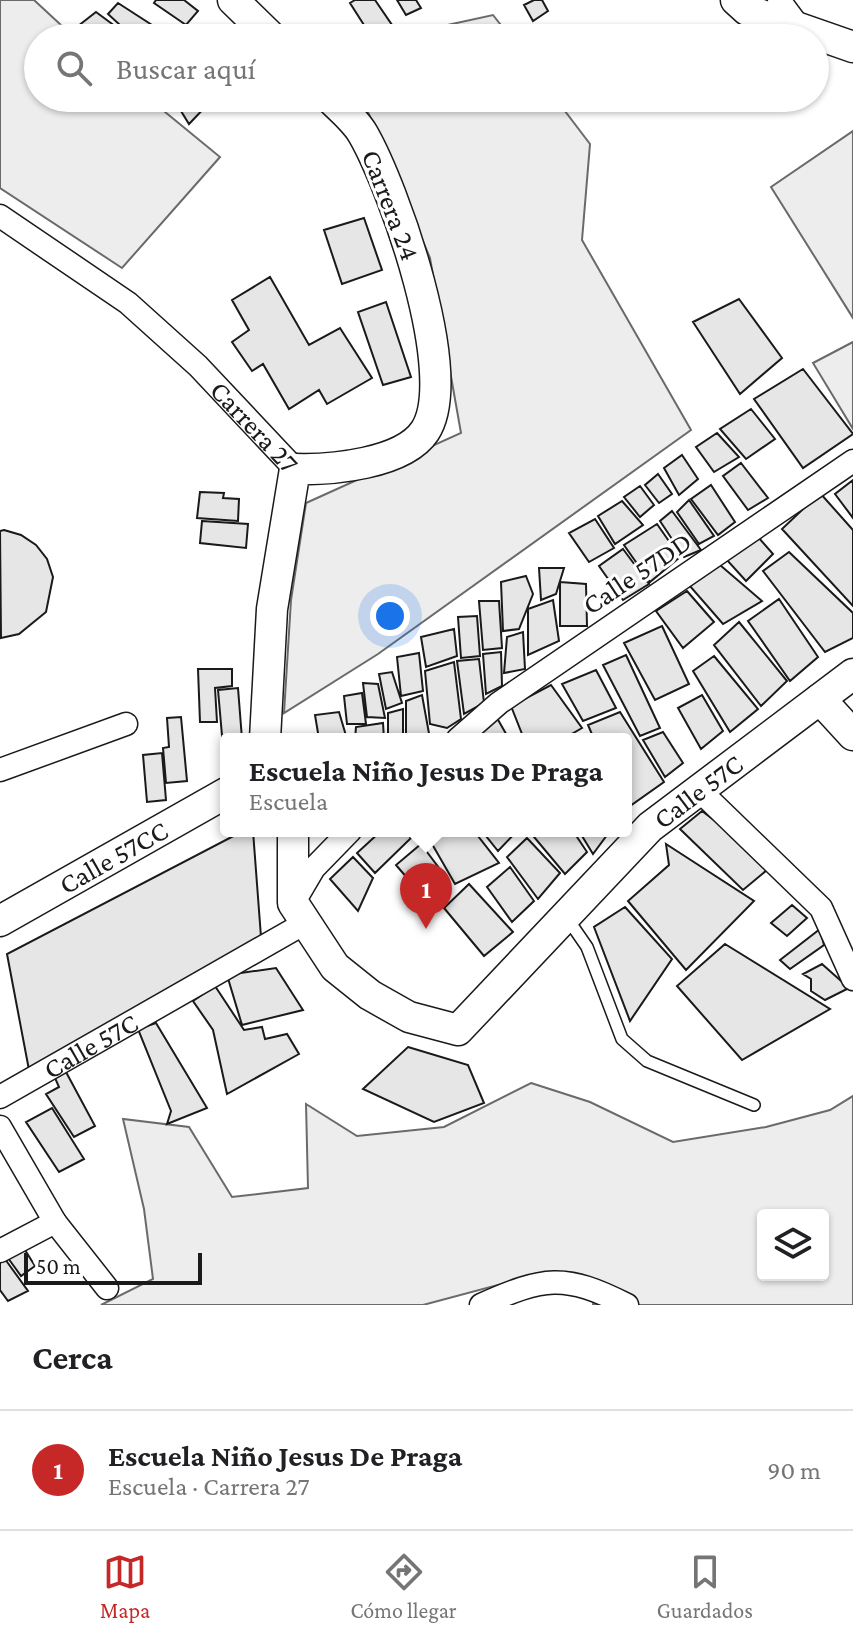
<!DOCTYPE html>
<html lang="es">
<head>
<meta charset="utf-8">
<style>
	:root { --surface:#fff; --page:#f6f6f6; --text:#202124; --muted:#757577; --line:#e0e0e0; --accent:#c62828 }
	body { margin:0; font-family:"Crimson Pro",serif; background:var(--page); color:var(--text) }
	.controls { position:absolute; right:24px; bottom:24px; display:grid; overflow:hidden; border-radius:8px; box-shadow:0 2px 6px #0004 }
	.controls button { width:72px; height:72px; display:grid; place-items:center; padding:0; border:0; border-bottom:2px solid var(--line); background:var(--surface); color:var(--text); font:40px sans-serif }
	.scale { position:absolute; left:24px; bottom:20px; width:178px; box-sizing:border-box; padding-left:8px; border:4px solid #1a1a1a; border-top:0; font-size:22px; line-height:28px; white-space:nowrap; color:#1a1a1a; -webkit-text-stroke:6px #fff; paint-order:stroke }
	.you { position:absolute; left:390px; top:616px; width:28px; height:28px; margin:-20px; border:6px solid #fff; border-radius:50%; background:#1a73e8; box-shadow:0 0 0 12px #1a73e833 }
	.badge { display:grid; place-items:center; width:52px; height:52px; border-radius:50%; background:var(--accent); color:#fff; font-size:26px; font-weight:700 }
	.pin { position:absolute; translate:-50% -66px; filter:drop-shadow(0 2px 4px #0008) }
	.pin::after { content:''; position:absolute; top:42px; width:28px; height:24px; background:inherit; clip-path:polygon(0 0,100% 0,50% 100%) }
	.popup { position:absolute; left:220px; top:733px; width:412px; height:104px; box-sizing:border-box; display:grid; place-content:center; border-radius:8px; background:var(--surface); filter:drop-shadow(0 2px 6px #0005); font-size:26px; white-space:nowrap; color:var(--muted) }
	.popup b { font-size:30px; color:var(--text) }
	.popup::after { content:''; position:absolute; left:50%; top:100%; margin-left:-16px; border:16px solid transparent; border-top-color:var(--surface) }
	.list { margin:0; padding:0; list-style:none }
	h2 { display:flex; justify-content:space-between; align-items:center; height:104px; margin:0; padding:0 32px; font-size:34px }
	h2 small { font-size:26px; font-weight:400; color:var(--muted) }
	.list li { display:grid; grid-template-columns:52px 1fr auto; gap:24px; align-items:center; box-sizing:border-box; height:120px; padding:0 32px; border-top:2px solid var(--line) }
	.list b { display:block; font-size:30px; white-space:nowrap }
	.list p { margin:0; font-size:26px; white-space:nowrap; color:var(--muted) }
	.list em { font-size:26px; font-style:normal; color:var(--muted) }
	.icon { flex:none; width:44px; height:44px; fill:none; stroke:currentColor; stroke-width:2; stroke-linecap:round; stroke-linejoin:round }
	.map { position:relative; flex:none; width:853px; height:1305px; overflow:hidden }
	.search { position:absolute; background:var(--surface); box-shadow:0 2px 6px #0004; left:24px; right:24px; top:24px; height:88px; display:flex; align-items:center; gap:20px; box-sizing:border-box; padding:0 28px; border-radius:44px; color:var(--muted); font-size:30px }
	.sheet { height:224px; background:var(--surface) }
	nav { display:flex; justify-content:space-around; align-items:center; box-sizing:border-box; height:112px; border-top:2px solid var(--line); background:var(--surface); font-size:22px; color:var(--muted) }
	nav a { display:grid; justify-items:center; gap:4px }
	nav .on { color:var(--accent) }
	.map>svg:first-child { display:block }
</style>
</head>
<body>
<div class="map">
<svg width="853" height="1305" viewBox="0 0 853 1305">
	<rect width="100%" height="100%" fill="#fff"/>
	<path fill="#ededed" stroke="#6a6a6a" stroke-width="2" fill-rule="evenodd" d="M0 0H34L75 38H38V98H148L220 157 122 268 0 188Z
		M493 15 511 38H404L420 31Z
		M362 98H555L590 144 582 240 691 430 378 654 284 713 291 600 306 503 461 433 430 258Z
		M853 131V318L771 187Z
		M853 342V429L813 363Z
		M531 1083 590 1102 673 1142 766 1127 830 1110 853 1096V1305H593L596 1280 535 1275 423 1305H101L153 1279 144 1209 123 1119 189 1127 232 1197 308 1188 306 1104 357 1136 444 1127ZM763 1215H823V1275H763Z"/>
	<path fill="#e6e6e6" stroke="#1a1a1a" stroke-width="2" d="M156 0H184L198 11 186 25 154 3Z
		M355 0H375L392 25 371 36 350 3Z
		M397 0H416L421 8 406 15Z
		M534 0H542L548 11 533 21 524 5Z
		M118 3 152 25 143 38H134L108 14Z
		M96 12 131 38H90L78 26Z
		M173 98H209L211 101 189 124Z
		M364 218 382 270 342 284 324 230Z
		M270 277 309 345 340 328 372 378 327 404 319 390 289 409 263 364 252 371 232 342 249 330 232 300Z
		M739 299 782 358 740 394 693 322Z
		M386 302 411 377 383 385 358 312Z
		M803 369 853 434 803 468 754 399Z
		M751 409 775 439 746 459 720 429Z
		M717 433 739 457 714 472 696 447Z
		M682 455 698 479 679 495 664 468Z
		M741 463 768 498 748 510 723 476Z
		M658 474 672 494 659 503 645 485Z
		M853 480V518L835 494Z
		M711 485 735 522 718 535 691 499Z
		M640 486 654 505 640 517 624 497Z
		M200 492 224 493 223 498 239 499 238 521 197 518Z
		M820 493 853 530V606L782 529Z
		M689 500 714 536 699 544 677 512Z
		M622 501 643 525 615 544 598 516Z
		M672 511 701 550 684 557 660 521Z
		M595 519 614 548 589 562 569 533Z
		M202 521 248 524 246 548 200 543Z
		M657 524 680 557 650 582 624 545Z
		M4 530 21 535 36 545 47 559 53 577 46 612 19 634 1 638 0 531Z
		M758 537 773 554 746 581 726 559Z
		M623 549 649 584 623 600 599 566Z
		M789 552 853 613V638L825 652 763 571Z
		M720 565 762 601 723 624 689 585Z
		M539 568H564L556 594 541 600Z
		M526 576 533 594 519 629 503 631 501 582Z
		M560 582 586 584 587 626H560Z
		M687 591 714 622 683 648 656 611Z
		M779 599 818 657 790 681 748 621Z
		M553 600 559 641 528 655V609Z
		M479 601H499L502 648 483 650Z
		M477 616 480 656 461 658 458 617Z
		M739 622 787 681 761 706 714 645Z
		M662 626 689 684 655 700 624 643Z
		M454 629 457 656 426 667 421 637Z
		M523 632 525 669 504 673 507 637Z
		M501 652 502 686 486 694 483 654Z
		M419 653 423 691 401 696 397 657Z
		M626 655 660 728 640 736 603 665Z
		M714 656 758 709 730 732 693 671Z
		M479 659 484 703 464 714 457 661Z
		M454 662 461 719 447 728 430 724 425 671Z
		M198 669H232V686L215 688 217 722H200Z
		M596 670 616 708 583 721 562 684Z
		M392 672 402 703 386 709 379 674Z
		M363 683 378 684 385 718 367 717Z
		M551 685 582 728 563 739H524L511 706Z
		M238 688 242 739H226L223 747 218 690Z
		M362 693 366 724H347L344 696Z
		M422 695 430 739H406V701Z
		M702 695 723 731 701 749 678 708Z
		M403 709V739H388V713Z
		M339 712 347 739H319L315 715Z
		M620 712 664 782 630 806 626 800V739H594L588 725Z
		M181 717 187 781 166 783 163 748 169 747 167 718Z
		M497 718 509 739H473Z
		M383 723 384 739H355L356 727Z
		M663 732 683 763 665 777 643 740Z
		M162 753 166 800 147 802 143 755Z
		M702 811 773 865 743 890 680 829Z
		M243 831H253L261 937 29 1070 7 954Z
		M381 831H405L411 838 375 873 357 853Z
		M435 831H474L499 863 455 884 428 837Z
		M482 831H517L498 851Z
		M529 831H573L587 852 565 874Z
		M579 831H610L593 854Z
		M527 838 560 873 538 899 507 857Z
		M421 844 448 880 427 901 396 865Z
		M666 844 754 901 686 970 628 901 669 865Z
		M353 857 373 878 358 911 330 879Z
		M510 867 534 901 512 922 487 887Z
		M469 884 513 932 484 956 444 908Z
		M792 905 807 918 787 936 771 923Z
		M625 907 672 959 630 1021 594 927Z
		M820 929 824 945 790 969 780 960Z
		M725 944 830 1009 742 1060 677 986Z
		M822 964 849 988 825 1000 811 991V979L803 974Z
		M276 968 303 1010 242 1025 227 975Z
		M215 986 244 1030 262 1027 265 1039 287 1034 299 1054 227 1094 213 1030 193 1001Z
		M156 1023 207 1108 167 1124 171 1111 138 1029Z
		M408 1047 468 1065 484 1103 434 1122 363 1089Z
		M66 1072 95 1126 74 1137 46 1094 59 1087 55 1078Z
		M52 1108 84 1159 59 1172 26 1122Z
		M25 1250 35 1266 21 1276 8 1258Z
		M5 1259 28 1291 8 1301 0 1290V1262Z"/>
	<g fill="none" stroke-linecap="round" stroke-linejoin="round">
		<defs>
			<path id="lane" d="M567 918 587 947 622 1039 647 1061 754 1105"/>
			<g id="street">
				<path d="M779 0 802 31"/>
				<path id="s1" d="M0 216 128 303 198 366 295 469"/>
				<path d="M458 739 499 703 853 461"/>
				<path d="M0 770 126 724"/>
				<path d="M698 789 821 908 853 979"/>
				<path d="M294 902 314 868 350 831"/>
				<path id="s2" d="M0 1097 305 923"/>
				<path d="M0 1127 55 1222 107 1288"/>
				<path d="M0 1251 55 1222"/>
				<path d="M481 1305C544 1277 564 1273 627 1305"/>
			</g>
			<g id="secondary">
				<path d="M233 0 272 38"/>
				<path d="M736 0 747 10 853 47"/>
				<path d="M820 699 853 735"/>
				<path d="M265 739 272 609 295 469C331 470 403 464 425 431 461 376 394 188 363 134 355 120 341 109 330 98"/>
				<path id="s3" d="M293 831V903L335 967 370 995 409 1017 458 1030 650 827 853 674"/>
				<path id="s4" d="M0 921 226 793"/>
			</g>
		</defs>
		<use href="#lane" stroke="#1a1a1a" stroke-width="14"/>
		<use href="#street" stroke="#1a1a1a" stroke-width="25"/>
		<use href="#secondary" stroke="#1a1a1a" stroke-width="33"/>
		<use href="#lane" stroke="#fff" stroke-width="11"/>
		<use href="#street" stroke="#fff" stroke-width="22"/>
		<use href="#secondary" stroke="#fff" stroke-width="30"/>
	</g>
	<g text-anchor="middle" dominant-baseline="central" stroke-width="6" stroke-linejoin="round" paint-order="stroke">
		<g font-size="28" fill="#1a1a1a" stroke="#fff">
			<text transform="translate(391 205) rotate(69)">Carrera 24</text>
			<text stroke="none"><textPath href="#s1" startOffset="332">Carrera 27</textPath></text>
			<text transform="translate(637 573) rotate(-34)">Calle 57DD</text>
			<text stroke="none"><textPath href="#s3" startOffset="628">Calle 57C</textPath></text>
			<text stroke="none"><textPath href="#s4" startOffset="130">Calle 57CC</textPath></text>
			<text stroke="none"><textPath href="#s2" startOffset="104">Calle 57C</textPath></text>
		</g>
	</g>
</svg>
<div class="controls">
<button><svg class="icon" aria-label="layers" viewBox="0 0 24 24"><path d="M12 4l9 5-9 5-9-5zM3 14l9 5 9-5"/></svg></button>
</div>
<div class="scale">50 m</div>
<div class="you"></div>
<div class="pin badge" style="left:426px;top:929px">1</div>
<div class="popup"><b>Escuela Niño Jesus De Praga</b>Escuela</div>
<div class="search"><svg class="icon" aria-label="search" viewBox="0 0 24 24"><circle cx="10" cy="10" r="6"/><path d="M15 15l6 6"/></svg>Buscar aquí</div>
</div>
<section class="sheet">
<h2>Cerca<small></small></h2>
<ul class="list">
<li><span class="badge">1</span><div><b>Escuela Niño Jesus De Praga</b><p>Escuela · Carrera 27</p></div><em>90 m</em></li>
</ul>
</section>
<nav>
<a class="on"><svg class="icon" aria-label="map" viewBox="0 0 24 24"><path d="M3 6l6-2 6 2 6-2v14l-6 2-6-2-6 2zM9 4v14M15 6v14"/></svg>Mapa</a>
<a><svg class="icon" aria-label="directions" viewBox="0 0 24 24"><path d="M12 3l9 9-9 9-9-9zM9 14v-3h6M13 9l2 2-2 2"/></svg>Cómo llegar</a>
<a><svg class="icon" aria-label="saved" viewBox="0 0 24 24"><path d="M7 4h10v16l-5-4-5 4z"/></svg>Guardados</a>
</nav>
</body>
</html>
